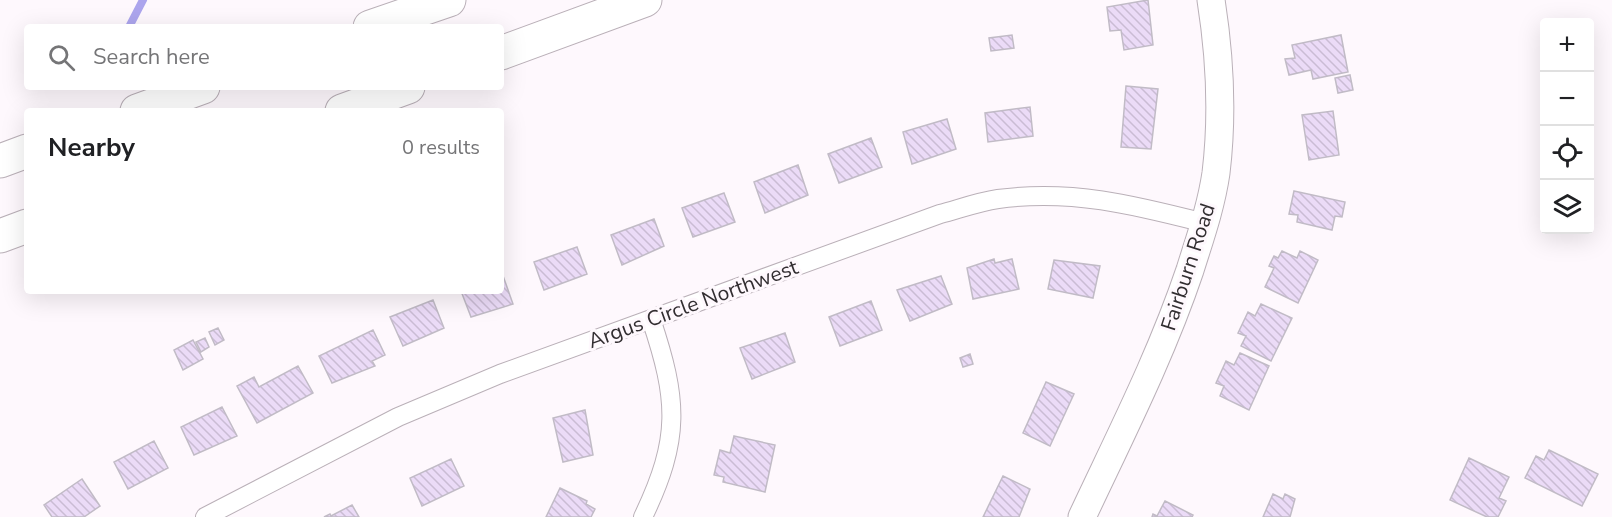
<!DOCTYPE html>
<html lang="en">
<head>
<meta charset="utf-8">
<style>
	:root { --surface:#fff; --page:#f2f2f2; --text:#202124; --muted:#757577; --line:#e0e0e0 }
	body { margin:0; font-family:"Nunito Sans",sans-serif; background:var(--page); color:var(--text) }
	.controls { position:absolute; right:18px; top:18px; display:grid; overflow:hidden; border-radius:6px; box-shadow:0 6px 24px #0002 }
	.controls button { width:54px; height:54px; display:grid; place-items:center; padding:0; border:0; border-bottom:2px solid var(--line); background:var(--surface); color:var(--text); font:30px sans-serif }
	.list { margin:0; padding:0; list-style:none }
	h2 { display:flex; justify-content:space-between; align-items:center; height:78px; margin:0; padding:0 24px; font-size:26px }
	h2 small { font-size:20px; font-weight:400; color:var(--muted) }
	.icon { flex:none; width:33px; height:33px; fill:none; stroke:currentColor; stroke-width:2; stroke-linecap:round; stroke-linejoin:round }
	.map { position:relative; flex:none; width:1612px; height:517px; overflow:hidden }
	.search { position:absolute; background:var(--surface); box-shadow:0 6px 24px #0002; left:24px; top:24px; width:480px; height:66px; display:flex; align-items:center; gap:15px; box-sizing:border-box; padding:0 21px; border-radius:6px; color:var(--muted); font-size:22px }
	.panel { position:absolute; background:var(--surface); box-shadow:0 6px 24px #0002; left:24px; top:108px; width:480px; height:186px; border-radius:6px }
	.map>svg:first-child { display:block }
</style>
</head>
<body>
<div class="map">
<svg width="1612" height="517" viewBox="0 0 1612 517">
	<defs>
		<pattern id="building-back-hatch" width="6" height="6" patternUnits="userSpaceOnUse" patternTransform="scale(1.5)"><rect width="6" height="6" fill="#ebdbf7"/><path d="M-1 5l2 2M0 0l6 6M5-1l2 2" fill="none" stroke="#cabcd4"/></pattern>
	</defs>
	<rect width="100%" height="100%" fill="#fef8fd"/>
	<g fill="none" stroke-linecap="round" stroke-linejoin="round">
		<path stroke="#aca5ed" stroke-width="8" d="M129 27 143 0"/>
	</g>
	<path fill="url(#building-back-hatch)" stroke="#c1bbc6" stroke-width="1.5" d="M1148 0 1153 45 1124 50 1121 30 1110 31 1107 7Z
		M1012 35 1014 48 991 51 989 38Z
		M1341 35 1348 72 1313 79 1311 70 1289 75 1285 59 1295 58 1292 45Z
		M1350 75 1353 90 1338 93 1335 78Z
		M1126 86 1158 89 1151 149 1121 147Z
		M1030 107 1033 136 988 142 985 113Z
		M1333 111 1339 155 1309 160 1302 115Z
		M947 119 956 149 912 164 903 132Z
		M871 138 882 167 839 183 828 154Z
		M798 165 808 195 765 213 754 182Z
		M1294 191 1345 202 1342 217 1335 216 1332 230 1297 222 1298 215 1289 214Z
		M724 193 735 222 693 237 682 208Z
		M654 219 664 246 622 265 611 235Z
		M577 247 587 274 544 290 534 262Z
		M1282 251 1297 258 1300 251 1318 260 1298 303 1265 287 1274 268 1269 266 1274 256 1278 258Z
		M994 259 995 263 1012 259 1019 289 973 299 967 268Z
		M1054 260 1100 266 1093 298 1048 289Z
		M502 273 513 304 471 317 461 291H501Z
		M941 276 952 304 910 321 897 290Z
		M433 300 444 328 403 346 390 317Z
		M871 301 882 330 840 346 829 317Z
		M1261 304 1292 318 1271 361 1241 346 1246 336 1238 333 1248 312 1255 316Z
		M218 328 224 340 215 345 209 332Z
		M373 330 385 355 372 361 375 366 332 383 319 356Z
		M785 333 795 362 752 379 740 348Z
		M205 338 209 347 201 352 196 342Z
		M193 340 203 359 183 370 174 350Z
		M1240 353 1269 366 1249 410 1220 396 1224 386 1216 383 1226 361 1234 365Z
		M970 354 973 364 963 367 960 358Z
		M298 366 313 393 257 423 237 386 254 377 259 387Z
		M1046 382 1074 394 1050 446 1023 433Z
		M222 407 237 436 194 455 181 427Z
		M585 410 593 455 563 462 553 418Z
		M734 436 775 445 765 492 723 482 724 477 714 475 720 450 730 453Z
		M154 441 168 468 128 489 114 462Z
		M1549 450 1598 474 1582 506 1525 478 1536 456 1544 460Z
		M1469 458 1509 477 1499 498 1506 501 1498 517H1487L1450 500Z
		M451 459 464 486 422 506 410 478Z
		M1003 476 1030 489 1019 517H983Z
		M82 479 100 506 84 517H52L44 505Z
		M560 488 587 501 586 504 595 509 591 517H546Z
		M1273 494 1283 499 1285 494 1295 499 1290 517H1263Z
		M1165 501 1193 515 1192 517H1152L1153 514 1157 516Z
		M352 505 359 517H324L330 514 331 516Z"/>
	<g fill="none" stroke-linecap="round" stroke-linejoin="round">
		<defs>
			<path id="street" d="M205 517 398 417 500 374 940 214C959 209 978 202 998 199 1072 189 1134 205 1205 223
				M643 517C681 438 678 400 651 319"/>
			<path id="secondary" d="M1082 517C1120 436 1161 356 1190 270 1200 238 1211 207 1216 173 1223 115 1220 57 1211 0"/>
			<path id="highway" d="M370 27 449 0
				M501 53 645 0
				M137 111 203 87
				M342 111 408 87
				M0 161 27 151
				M0 236 27 226"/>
		</defs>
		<use href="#street" stroke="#bab0b8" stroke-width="20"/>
		<use href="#secondary" stroke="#bab0b8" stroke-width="29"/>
		<use href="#highway" stroke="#bab0b8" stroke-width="35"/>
		<use href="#street" stroke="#fff" stroke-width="18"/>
		<use href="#secondary" stroke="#fff" stroke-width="27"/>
		<use href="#highway" stroke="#fff" stroke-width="33"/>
	</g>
	<g text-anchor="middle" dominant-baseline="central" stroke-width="6" stroke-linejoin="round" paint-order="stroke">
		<g font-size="21" fill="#322e31" stroke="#fef8fd">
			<text transform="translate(1188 267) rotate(-72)">Fairburn Road</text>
			<text transform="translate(693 304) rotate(-20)">Argus Circle Northwest</text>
		</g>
	</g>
</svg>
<div class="controls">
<button>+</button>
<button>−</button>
<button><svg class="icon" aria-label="locate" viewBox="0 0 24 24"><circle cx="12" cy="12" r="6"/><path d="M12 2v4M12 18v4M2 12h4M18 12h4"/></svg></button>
<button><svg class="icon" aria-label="layers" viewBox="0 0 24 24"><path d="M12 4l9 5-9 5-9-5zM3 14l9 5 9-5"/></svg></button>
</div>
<div class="search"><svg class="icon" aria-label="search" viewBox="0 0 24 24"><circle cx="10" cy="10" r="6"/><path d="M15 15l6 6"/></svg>Search here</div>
<section class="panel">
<h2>Nearby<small>0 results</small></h2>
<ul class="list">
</ul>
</section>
</div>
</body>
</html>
